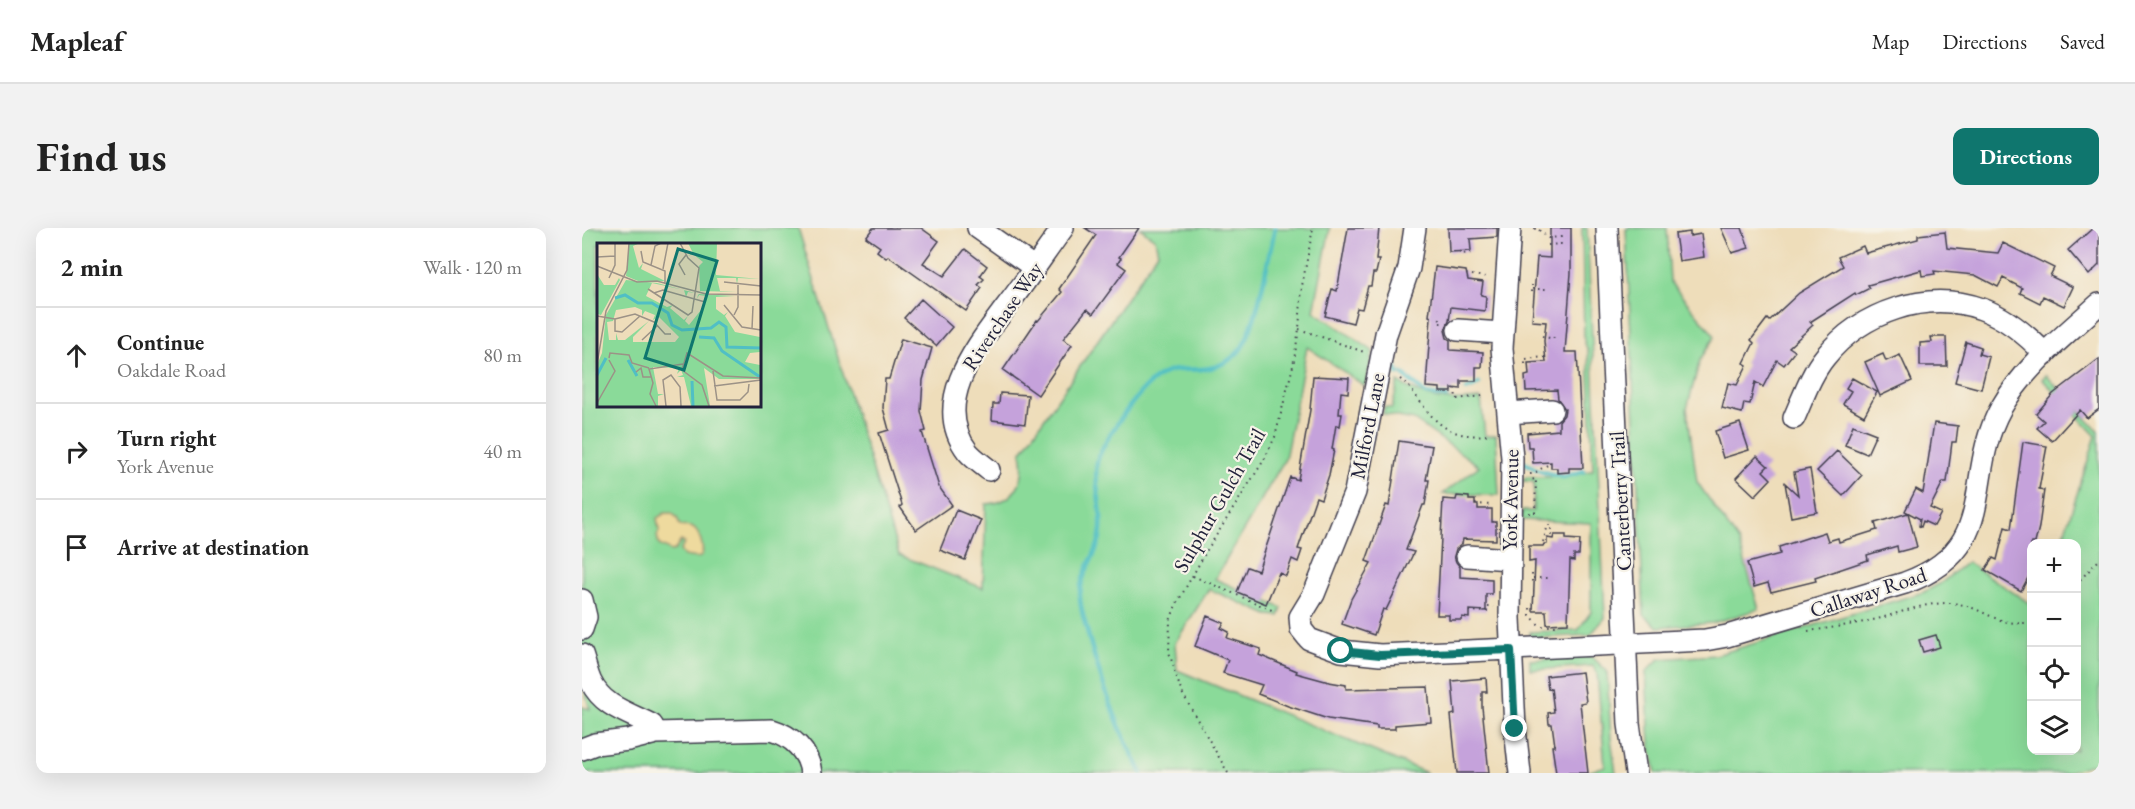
<!DOCTYPE html>
<html lang="en">
<head>
<meta charset="utf-8">
<style>
	:root { --surface:#fff; --page:#f2f2f2; --text:#222; --muted:#767676; --line:#e0e0e0; --accent:#0f766e }
	body { margin:0; font-family:"EB Garamond",serif; background:var(--page); color:var(--text) }
	.controls { position:absolute; right:18px; bottom:18px; display:grid; overflow:hidden; border-radius:12px; box-shadow:0 6px 24px #0002 }
	.controls button { width:54px; height:54px; display:grid; place-items:center; padding:0; border:0; border-bottom:2px solid var(--line); background:var(--surface); color:var(--text); font:30px sans-serif }
	.stop { position:absolute; width:18px; height:18px; margin:-14px; border:4px solid #0f766e; border-radius:50%; background:#fff }
	.stop.end { background:#0f766e; border-color:#fff; box-shadow:0 2px 6px #0008 }
	.list { margin:0; padding:0; list-style:none }
	h2 { display:flex; justify-content:space-between; align-items:center; height:78px; margin:0; padding:0 24px; font-size:26px }
	h2 small { font-size:20px; font-weight:400; color:var(--muted) }
	.list li { display:grid; grid-template-columns:39px 1fr auto; gap:18px; align-items:center; box-sizing:border-box; height:96px; padding:0 24px; border-top:2px solid var(--line) }
	.list b { display:block; font-size:22px; white-space:nowrap }
	.list p { margin:0; font-size:20px; white-space:nowrap; color:var(--muted) }
	.list em { font-size:20px; font-style:normal; color:var(--muted) }
	.icon { flex:none; width:33px; height:33px; fill:none; stroke:currentColor; stroke-width:2; stroke-linecap:round; stroke-linejoin:round }
	.map { position:relative; flex:none; width:1517px; height:545px; overflow:hidden; border-radius:12px }
	header { display:flex; align-items:center; gap:36px; box-sizing:border-box; height:84px; padding:0 30px; background:var(--surface); border-bottom:2px solid var(--line) }
	header strong { font-size:28px }
	nav { display:flex; gap:33px; margin-inline-start:auto; font-size:21px }
	.intro { display:flex; align-items:center; justify-content:space-between; box-sizing:border-box; height:144px; padding:0 36px }
	h1 { margin:0; font-size:42px }
	.button { padding:15px 27px; border-radius:12px; background:var(--accent); color:#fff; font-size:21px; font-weight:700 }
	main { display:flex; gap:36px; padding:0 36px }
	aside { flex:1; background:var(--surface); border-radius:12px; box-shadow:0 6px 24px #0002 }
	.map>svg:first-child { display:block }
</style>
</head>
<body>
<header>
<strong>Mapleaf</strong>
<nav><a>Map</a><a>Directions</a><a>Saved</a></nav>
</header>
<div class="intro"><h1>Find us</h1><a class="button">Directions</a></div>
<main>
<aside>
<h2>2 min<small>Walk · 120 m</small></h2>
<ul class="list">
<li><svg class="icon" aria-label="ahead" viewBox="0 0 24 24"><path d="M12 20V5M6 11l6-6 6 6"/></svg><div><b>Continue</b><p>Oakdale Road</p></div><em>80 m</em></li>
<li><svg class="icon" aria-label="right" viewBox="0 0 24 24"><path d="M7 20v-9h11M14 6l5 5-5 5"/></svg><div><b>Turn right</b><p>York Avenue</p></div><em>40 m</em></li>
<li><svg class="icon" aria-label="arrive" viewBox="0 0 24 24"><path d="M6 21V4h12l-3 4 3 4H6"/></svg><div><b>Arrive at destination</b></div></li>
</ul>
</aside>
<div class="map">
<svg width="1517" height="545" viewBox="0 0 1517 545">
	<rect width="100%" height="100%" fill="#f7f3e8"/>
	<filter id="ink" filterUnits="userSpaceOnUse"><feTurbulence type="fractalNoise" baseFrequency=".0167" numOctaves="2"/><feDisplacementMap in="SourceGraphic" scale="12" xChannelSelector="R" yChannelSelector="G"/><feConvolveMatrix kernelMatrix="1 2 1 2 8 2 1 2 1" color-interpolation-filters="sRGB"/></filter>
	<filter id="wash" filterUnits="userSpaceOnUse"><feTurbulence type="fractalNoise" baseFrequency=".008" numOctaves="4" result="noise"/><feDisplacementMap in="SourceGraphic" scale="24" xChannelSelector="R" yChannelSelector="G"/><feGaussianBlur stdDeviation="1.35" result="paint"/><feColorMatrix in="noise" values="0 0 0 0 0 0 0 0 0 0 0 0 0 0 0 0 0 1.4 0 .05"/><feComposite in="paint" operator="in"/></filter>
	<g filter="url(#wash)">
		<rect width="100%" height="100%" fill="#eeddba"/>
		<path fill="#8ada99" stroke="#567e6a" stroke-width="1.5" fill-rule="evenodd" d="M0 0H216L317 327 401 360 404 276C433 275 445 252 439 225L576 24 573 11 558 0H748L732 83 791 123 783 158 725 119 703 231 633 351 700 380 697 388 686 387 627 361 593 415 595 442 845 545H0V479L8 481 0 453ZM16 16H177V177H16Z
			M1000 0H1005L1023 390 1008 407 948 410V404L996 402 1009 384V295L940 292V283H951L952 254 940 253 944 249H987L1011 242 1006 123 1002 113Z
			M1047 0H1085L1088 54 1133 108 1118 132 1105 180 1115 254 1157 314 1177 381 1131 395 1076 399 1062 387 1044 1Z
			M1464 147 1517 204V534L1482 545H1074L1068 516 1064 444 1077 431 1134 427 1342 364 1359 355 1385 334 1447 375 1449 372 1450 522H1494V316L1479 315 1514 208 1460 151Z
			M816 154C848 173 862 174 899 171L903 208 914 207 917 267 861 266 897 238 832 192 801 186 802 179 810 180Z
			M1009 428 1025 443 1029 510 1034 545H1004L1023 538 1015 445 1011 438 948 442V432Z"/>
		<path fill="#eeda9e" stroke="#887e6c" stroke-width="1.5" d="M83 285H90L95 290 98 298C102 299 106 298 109 299 118 302 122 320 120 328L115 330 102 328 98 323 102 315 99 313 93 322 89 323 77 317 75 308 77 303 75 290Z"/>
		<g fill="none" stroke-linecap="round" stroke-linejoin="round">
			<path stroke="#50bfc5" stroke-width="4.5" d="M812 134 816 146
				M820 146 844 166 865 169
				M884 162 897 156
				M939 233 954 241
				M958 243 981 249 1002 243
				M560 545C536 502 520 456 507 410 504 396 497 380 498 366 499 342 518 325 519 301 521 279 511 255 515 234 519 216 552 170 565 158 590 134 599 145 628 140 639 138 651 131 658 122 675 100 686 29 693 0"/>
		</g>
		<g id="blocks">
			<path fill="#c5a2db" d="M291 0H339L357 13 341 35 362 48 383 21 405 38 398 48 402 51 396 57 400 60 384 83 306 28 304 30 295 23 298 19 284 9Z
				M503 0H557L537 29 539 30 536 35 544 41 511 86 505 81 481 111 490 117 456 167 421 142 455 92 456 93 480 64 477 61 514 7Z
				M766 0H797L794 32H797L794 45H791L789 58H786L780 81 775 80 771 95 743 88 750 61 755 63Z
				M866 0H915V9L888 11 889 23 867 24Z
				M968 0H989V45L983 124H995L1001 240H987V244L975 245V240H969V234L951 235 950 219H946L945 205 977 202V193L982 187 983 181 976 171 975 162 944 163 943 148 947 147 946 135 964 134 962 113 964 94 950 93 955 29 968 30Z
				M1139 0H1160L1167 20 1150 25Z
				M1511 0H1517V37L1507 47 1486 22Z
				M1108 4V8L1119 6 1122 29 1097 33 1093 6Z
				M1363 4 1365 20 1416 25 1421 15 1472 40 1468 48 1491 59 1482 78 1461 68 1458 75 1438 65 1440 60 1421 50 1416 59 1393 47 1352 43 1353 46 1340 48 1339 42 1286 57 1288 60 1274 67 1273 65 1228 94 1231 97 1207 119 1213 123 1202 137 1195 132 1181 159 1173 154 1168 176 1162 175 1160 185 1140 180 1146 155 1155 157 1165 137 1162 135 1172 115 1169 112 1185 91 1187 93 1217 65 1261 38 1256 29 1281 18 1284 25 1336 11V7Z
				M853 39 884 43 886 52 901 54 899 67 904 68 903 83 869 79 867 93 863 102 865 110 868 112V122L901 124 900 139H894V153H879V161L870 160V164H858V160L844 159 849 89 847 88Z
				M339 71 370 99 354 118 322 90Z
				M1349 109H1364L1365 138H1338V115L1350 114Z
				M319 111 350 120 341 152 339 183 344 203 340 204 357 259 370 277 334 302 318 279 320 277 297 205 307 202 301 180 303 151H307Z
				M1384 114 1399 119 1397 126 1407 129 1399 161 1373 154Z
				M1301 126 1304 133 1318 127 1330 153 1298 168 1283 134Z
				M1517 131V181L1505 190 1498 182 1470 213 1455 200 1462 193 1454 186 1471 166Z
				M731 148 767 150 766 165 759 164 757 186H760L758 198 754 197 750 221 752 222 747 247 739 271 734 269 716 321 720 322 716 334 710 331 704 348 697 345 684 376 655 364 665 339 676 343 708 249 716 252 728 182Z
				M1270 150 1295 164 1282 188 1261 176 1269 163 1264 160Z
				M418 165 446 167 443 196 410 192 411 176H417Z
				M1158 195 1167 222 1141 230 1133 203Z
				M1352 195 1376 198 1374 214H1370L1365 254H1361L1348 280 1359 285 1352 298 1341 293 1339 299 1337 298 1338 291 1323 283 1334 261 1341 265Z
				M1271 197 1294 206 1285 226 1263 217Z
				M817 213 850 218 844 252H847L843 277H841L824 322 832 324 804 382 801 381 792 407 760 396 769 371 789 335 784 333 804 277 807 278Z
				M1441 214 1465 218 1457 261 1462 262 1457 299 1453 315H1449V344L1439 363 1403 342 1411 330 1415 332 1423 299 1429 301Z
				M1255 223 1280 247 1261 268 1235 243Z
				M1175 228 1186 238 1181 243 1189 251 1173 268 1154 250Z
				M1228 241 1235 284 1209 289 1203 255 1216 267 1212 244Z
				M875 268 887 269V272H893V277H896V281H910V294H914V312L881 311 880 316 874 321 872 328 874 334 878 339V349L910 351V366H904V383L887 382V390L880 389V392H867V387H855L861 271 874 272Z
				M374 282 399 292 383 332 358 322Z
				M1326 285 1335 319 1316 324 1315 318 1285 327 1286 332 1233 350 1234 353 1189 364 1186 355 1172 359 1165 335 1198 326 1197 319 1243 304 1246 313 1256 310 1257 314 1295 302 1293 295Z
				M972 307H984V311L998 312 997 327H992V333L988 332 986 395 965 396 964 383H951L953 333 947 334V318H961L962 316H965V310L971 311Z
				M625 388 642 395 639 400 647 404 645 410 679 421 677 427 715 443 714 445 747 454 764 457V461L846 459 849 494 813 497V501H795V498L746 491 706 478 676 466 680 457 641 445 646 432 613 418Z
				M1354 407 1358 419 1341 424 1337 412Z
				M1000 444 1004 474 998 475 1006 545H974L970 518H973L970 496H967L966 485 972 484 969 460 966 461 964 448Z
				M904 450 905 464H900V479L907 545H875L869 487 873 486 870 453Z"/>
		</g>
	</g>
	<g filter="url(#ink)">
		<use href="#blocks" fill-opacity="0" stroke="#413e4e" stroke-width="1.5"/>
		<g fill="none" stroke-linecap="round" stroke-linejoin="round">
			<defs>
				<path id="minor" d="M396 0 453 40
					M833 0 827 40 804 106 773 264 732 366 718 389 719 401 727 411 759 423 798 427 1123 412 1145 408 1323 355C1420 320 1380 250 1419 180 1443 138 1482 108 1517 76
					M928 0 920 120 930 230 928 390 933 501 938 545
					M1025 0 1047 496 1054 545
					M876 102 920 105
					M926 185 970 182
					M1212 190C1221 170 1229 146 1243 129 1279 84 1344 61 1400 81 1425 90 1445 107 1463 126
					M407 242C400 236 392 231 386 224 348 175 395 118 424 79 444 53 462 26 481 0
					M885 328 928 331
					M0 372 4 389 0 401
					M0 427C3 435 5 446 9 454 21 479 47 485 70 497L74 505
					M0 521 13 516 46 512 74 505 190 502C210 508 227 524 229 545"/>
			</defs>
			<use href="#minor" stroke="#413e4e" stroke-width="24"/>
			<path stroke="#413e4e" stroke-width="2" stroke-dasharray="1.5 4.5" stroke-linecap="butt" d="M953 0V2H957L966 10 979 9 978 6
				M966 17 979 16V19
				M878 23 879 26 890 25
				M884 46 903 49 906 52
				M950 61H965
				M950 64V57
				M858 90 857 95H861
				M717 101 782 124
				M960 108 971 111 973 107
				M943 136V131L963 129
				M818 151C826 156 831 164 837 172 856 199 871 210 905 207
				M873 160 874 171 901 168
				M948 246C956 245 960 238 969 236
				M893 276 911 277
				M947 285H953L954 251 948 252
				M961 314 966 297H969V310
				M950 346V354
				M611 348 690 382
				M951 350H966
				M1494 356 1517 332
				M948 380V387L958 398H974V396
				M887 383 905 384V379H912
				M1226 403C1250 400 1275 396 1299 390 1320 384 1343 375 1366 375 1399 375 1413 401 1450 394
				M646 545 599 463 587 424 588 393 594 377 625 322 682 232 693 209 711 138 717 101 720 58 731 0"/>
			<use href="#minor" stroke="#fff" stroke-width="21"/>
		</g>
	</g>
	<g fill="none" stroke-linecap="round" stroke-linejoin="round" filter="url(#ink)">
		<path stroke="#0f766e" stroke-width="8" d="M759 423 798 427 929 422 933 501"/>
	</g>
	<g text-anchor="middle" dominant-baseline="central" stroke-width="4.5" stroke-linejoin="round" paint-order="stroke">
		<g font-size="21" fill="#22223b" stroke="#f7f3e8">
			<text transform="translate(420 88) rotate(-56)">Riverchase Way</text>
			<text transform="translate(785 198) rotate(-79)">Milford Lane</text>
			<text transform="translate(637 272) rotate(-60)">Sulphur Gulch Trail</text>
			<text transform="translate(928 272) rotate(-89)">York Avenue</text>
			<text transform="translate(1038 273) rotate(-93)">Canterberry Trail</text>
			<text transform="translate(1286 364) rotate(-18)">Callaway Road</text>
		</g>
	</g>
	<g transform="translate(15 15)">
		<rect width="164" height="164" fill="#eeddba"/>
		<path d="M32 0H43L36 3 42 25 46 20 44 26 68 38H41L29 33ZM91 0H120L119 32 163 36 141 35 140 41 139 35H120L123 48 139 49 103 48 102 23 106 19 96 11 91 13 96 10ZM0 31 7 42H18L22 35 17 32 22 35 23 37 4 72 0 71ZM29 37 60 40 98 50 91 49 89 54 87 47 55 40 49 53 70 64 76 62 73 65 87 77 91 73 88 78 92 82 108 62 109 53 102 52 100 56 101 52 102 51 138 53 119 54V66L127 72 131 69 128 73 138 89 163 94V109L153 110 148 119 163 122V136H122L107 125 113 163H94L87 134H80L86 132 84 127 80 131 82 125 56 124 61 151H67L61 153V163H0V122L5 110 9 72ZM38 64 45 67V73L48 68 58 72 56 77 62 74 82 94 78 99H36V94L52 78 28 97H21L19 90V97H12L10 79 16 78 19 67Z" fill="#8ada99" fill-rule="evenodd"/>
		<path fill="none" stroke="#50bfc5" stroke-width="3" d="M18 55 28 52 41 60H55L71 70 75 82 85 87 114 85 122 79 129 84 130 104 164 105M102 94 117 95 125 108 163 134M31 117 40 133M0 132 9 115M95 138 96 163"/>
		<path fill="none" stroke="#9c9287" stroke-width="1.5" d="M44 8 46 19 68 28V41M0 14 18 13M54 22 58 3 64 0M0 23 40 39 60 38 109 51 164 52M66 26 71 0M88 32 82 21 89 12M12 35 18 22V0M127 39 164 43M51 46 91 72 95 69 102 25 91 15 83 0M57 50 66 47 108 59M127 62 145 84 164 87M137 72 141 64V42M0 73 18 76M18 76 38 71 57 79 68 91H74M18 76V88L25 89 43 73M155 86 156 63M45 97 60 83M12 115 13 110 32 112 35 120 52 125M0 121 9 68 30 27 32 0M116 128 120 157H143L151 149 152 141M39 129 44 125 46 134H54M117 143 164 137M0 160 18 128 12 117M59 163 53 151 56 140 52 126 86 121M69 163 66 137 74 132 83 144 84 163M112 163 105 142 85 127 90 110 126 133 164 135"/>
		<path fill="#0f766e" fill-opacity="0.15" stroke="#0f766e" stroke-width="3" d="M81 6 120 18 87 127 48 115Z"/>
		<rect width="164" height="164" fill="none" stroke="#22223b" stroke-width="3"/>
	</g>
</svg>
<div class="controls">
<button>+</button>
<button>−</button>
<button><svg class="icon" aria-label="locate" viewBox="0 0 24 24"><circle cx="12" cy="12" r="6"/><path d="M12 2v4M12 18v4M2 12h4M18 12h4"/></svg></button>
<button><svg class="icon" aria-label="layers" viewBox="0 0 24 24"><path d="M12 4l9 5-9 5-9-5zM3 14l9 5 9-5"/></svg></button>
</div>
<div class="stop" style="left:759px;top:423px"></div>
<div class="stop end" style="left:933px;top:501px"></div>
</div>
</main>
</body>
</html>
